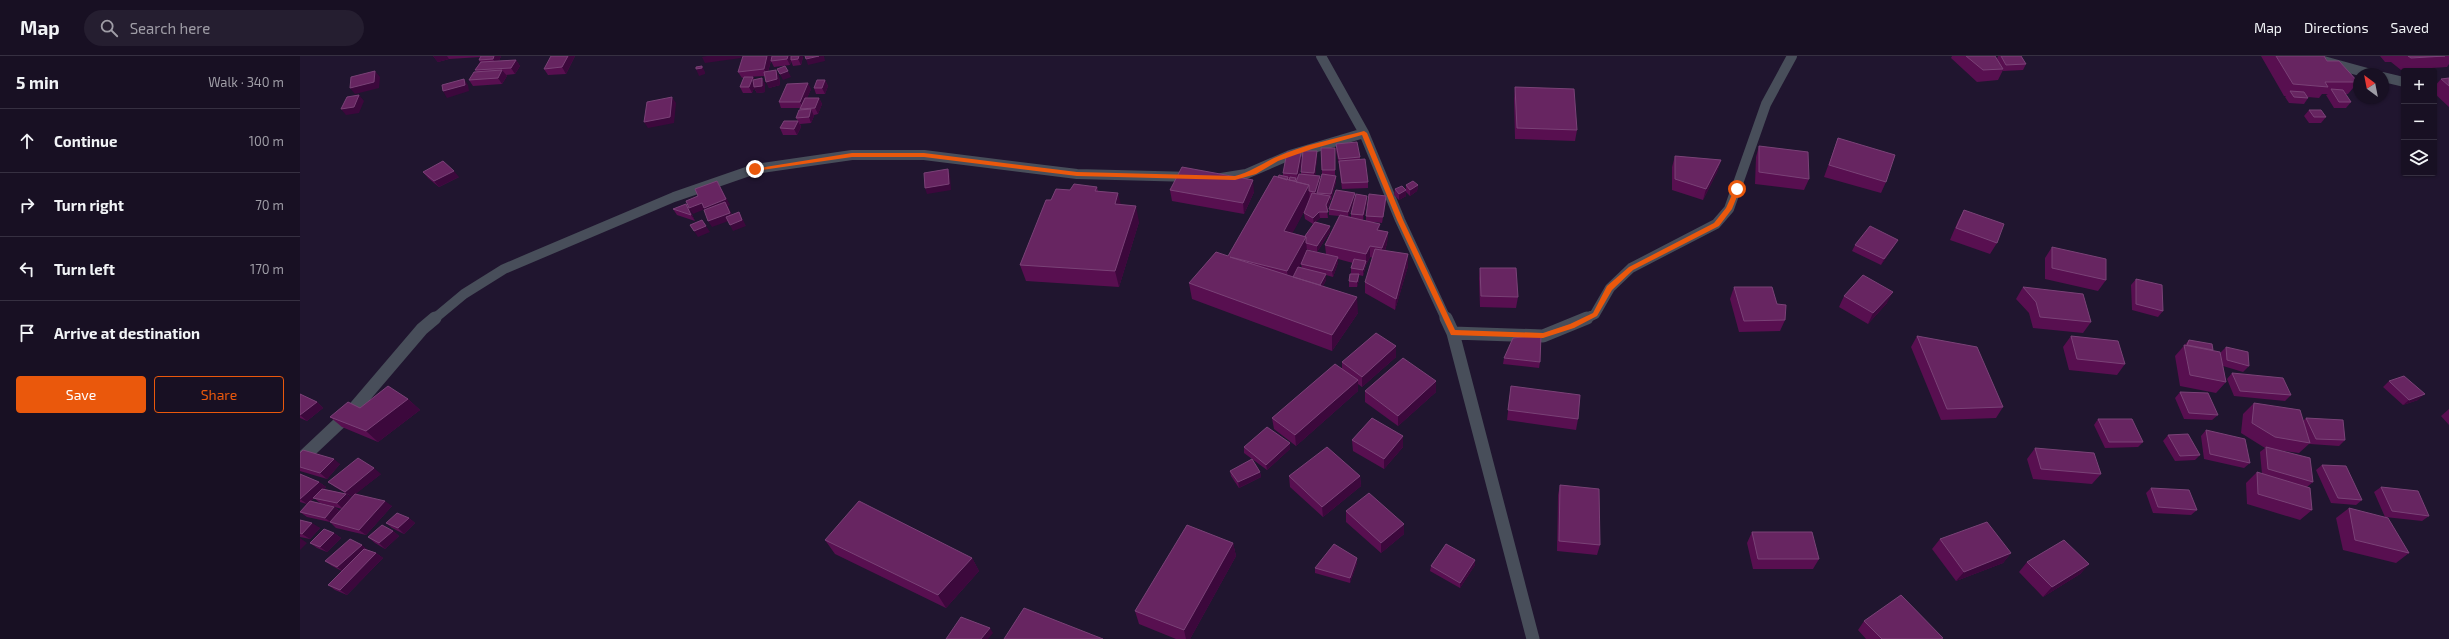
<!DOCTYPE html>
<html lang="en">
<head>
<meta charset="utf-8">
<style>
	:root { --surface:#181023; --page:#251e30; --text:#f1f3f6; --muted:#9f9da6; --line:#363041; --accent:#ea580c }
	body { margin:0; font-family:"Exo 2",sans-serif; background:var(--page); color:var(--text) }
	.controls { position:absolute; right:12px; top:12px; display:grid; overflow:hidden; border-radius:4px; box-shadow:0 1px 3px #0004 }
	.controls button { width:36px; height:36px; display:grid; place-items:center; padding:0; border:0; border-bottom:1px solid var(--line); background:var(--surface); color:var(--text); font:20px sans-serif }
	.compass { position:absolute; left:2053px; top:12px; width:36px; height:36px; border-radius:50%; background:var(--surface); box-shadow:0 1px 3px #0004; rotate:328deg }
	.stop { position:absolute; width:12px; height:12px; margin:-9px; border:3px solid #ea580c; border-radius:50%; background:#fff }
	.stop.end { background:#ea580c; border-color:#fff; box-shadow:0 1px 4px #0008 }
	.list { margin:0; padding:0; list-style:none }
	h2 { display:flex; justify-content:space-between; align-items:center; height:52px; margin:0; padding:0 16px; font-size:17px }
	h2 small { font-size:13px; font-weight:400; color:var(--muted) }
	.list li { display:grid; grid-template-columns:26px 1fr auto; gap:12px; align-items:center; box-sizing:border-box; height:64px; padding:0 16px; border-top:1px solid var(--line) }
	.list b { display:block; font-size:15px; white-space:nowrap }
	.list em { font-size:13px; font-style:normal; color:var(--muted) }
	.actions { display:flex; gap:8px; padding:12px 16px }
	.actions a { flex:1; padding:9px 0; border:1px solid var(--accent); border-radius:4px; text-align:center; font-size:14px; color:var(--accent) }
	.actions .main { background:var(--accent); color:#fff }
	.icon { flex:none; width:22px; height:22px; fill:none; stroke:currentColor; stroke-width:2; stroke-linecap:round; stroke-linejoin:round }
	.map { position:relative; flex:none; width:2149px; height:583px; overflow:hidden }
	header { display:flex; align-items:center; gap:24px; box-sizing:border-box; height:56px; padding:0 20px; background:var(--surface); border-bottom:1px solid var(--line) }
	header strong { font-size:19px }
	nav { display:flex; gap:22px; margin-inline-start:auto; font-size:14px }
	.search { width:280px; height:36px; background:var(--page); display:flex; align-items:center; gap:10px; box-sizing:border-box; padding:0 14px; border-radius:22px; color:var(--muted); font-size:15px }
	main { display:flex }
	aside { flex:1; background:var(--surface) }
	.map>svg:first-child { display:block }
</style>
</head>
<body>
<header>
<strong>Map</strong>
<div class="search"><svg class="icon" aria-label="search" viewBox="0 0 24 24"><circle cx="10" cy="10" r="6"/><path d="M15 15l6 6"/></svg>Search here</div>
<nav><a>Map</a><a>Directions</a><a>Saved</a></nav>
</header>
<main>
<aside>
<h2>5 min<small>Walk · 340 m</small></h2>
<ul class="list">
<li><svg class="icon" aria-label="ahead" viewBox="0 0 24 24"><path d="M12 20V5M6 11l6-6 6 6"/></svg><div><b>Continue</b></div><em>100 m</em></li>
<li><svg class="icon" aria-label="right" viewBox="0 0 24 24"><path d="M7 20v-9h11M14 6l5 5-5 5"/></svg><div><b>Turn right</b></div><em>70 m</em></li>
<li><svg class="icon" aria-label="left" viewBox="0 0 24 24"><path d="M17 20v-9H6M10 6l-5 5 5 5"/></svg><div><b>Turn left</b></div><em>170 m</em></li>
<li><svg class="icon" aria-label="arrive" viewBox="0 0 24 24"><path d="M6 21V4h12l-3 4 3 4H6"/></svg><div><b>Arrive at destination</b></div></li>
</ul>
<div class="actions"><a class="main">Save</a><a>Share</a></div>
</aside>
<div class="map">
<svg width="2149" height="583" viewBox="0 0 2149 583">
	<rect width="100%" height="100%" fill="#20152f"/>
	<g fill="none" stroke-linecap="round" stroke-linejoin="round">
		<path stroke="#484e5a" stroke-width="10" d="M1021 0 1064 77 1100 164 1146 263
			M2005 0 2071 18
			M2083 21 2104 26
			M921 122 946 118 990 99 1064 77
			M134 263 164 238 204 213 374 141 455 113 552 99H624L777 118 893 121
			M1285 263 1295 258 1310 232 1331 212 1416 168 1429 153 1466 48 1492 0"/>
		<path stroke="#484e5a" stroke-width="13" d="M1146 262 1153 277 1233 583
			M1153 277 1243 280 1287 262
			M0 404 52 355 122 273 135 262"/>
	</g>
	<path fill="#580f50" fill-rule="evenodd" d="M133 0H201L199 5 216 4 220 10 215 18 206 19 207 20 202 28 173 30 169 24 177 16 175 14 180 6 179 4 181 1 149 3 138 6Z
		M251 0H275L266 18 248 19 244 13Z
		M1652 0H1695L1697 3 1698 0H1721L1726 8 1723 14 1703 15V14L1698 24 1677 26 1651 2Z
		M1961 0H2024L2027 5 2058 26 2048 38H2045L2051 46 2046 52H2034L2026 39 2028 38H2022L2019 42 2008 41V42L2004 48 1989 47 1985 41 1986 40H1984Z
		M2080 0H2149V8L2147 11 2101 14 2091 6H2085Z
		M472 1 468 16 479 20 480 29 469 32 465 20 448 21H453L455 24 465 28V36L457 37 454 32 452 37H443L440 31 444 21 442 22 438 16Z
		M503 1 501 9 493 10 491 5 490 9 474 11 471 5Z
		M2149 22V51L2134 37V31L2141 23Z
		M525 24 528 30 525 38H516L514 32Z
		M1215 31 1277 74 1275 85 1215 83 1214 43Z
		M511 33 507 42H519L522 48 518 58 514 59V60L511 67 500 68 501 71 497 79H483L480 72 498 65 496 62 501 54V52H481L479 46Z
		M2009 54 2026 61 2021 67H2009L2004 60Z
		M1538 82 1586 126 1581 137 1524 121Z
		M1036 88 1060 101V104L1068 126V132L1042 133 1039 109 1036 94Z
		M1459 90 1509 123 1504 134 1455 128 1456 101Z
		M1021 92H1035V120H1036V126L1031 144H1030V146L1027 154 1028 162H1020L1015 166 1030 176 1017 196 1006 193 1007 196 1026 198 1025 189 1039 160 1029 159V153L1055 137V143L1048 160 1051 161V158L1067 140V146L1063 164 1066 165V160L1086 140V146L1082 167 1073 166 1080 174 1088 176 1087 187 1085 195 1108 210 1095 254 1065 237V226L1073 202 1070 201 1066 209 1063 220 1059 219V224L1057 231H1049V225L1051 218V212L1053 207 1038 203V207L1033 221 1026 219V224L1023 230 1058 257 1032 295 892 243 889 227 928 200 978 121 983 120V117L1002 103 999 118H1001V116L1017 95V101L1015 120 1020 125 1022 118ZM1006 152 1004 157 1005 163 1013 168 1005 180 992 177ZM1006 198 1001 208 1002 212 999 211Z
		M1375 100 1421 104 1417 116 1403 144 1372 134V111Z
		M123 116 159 121 139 131 128 122Z
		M1106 129H1118L1117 135 1110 140 1106 136V140L1099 144 1094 139 1095 133 1106 134Z
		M797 131 798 135 821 149 839 166 819 231 726 225 720 209 751 144 770 134Z
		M870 134 954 136 944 158 872 145Z
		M386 148 390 154 395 165 377 159 373 153Z
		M1664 154 1697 187 1690 198 1650 184 1658 165Z
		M1555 189H1595L1581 209 1552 195Z
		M1752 191 1806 224 1798 235 1745 223V202Z
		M1180 212 1218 241 1216 252 1180 251 1179 223Z
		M1836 223 1863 255 1858 261 1832 254 1831 229Z
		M1434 231 1477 248 1485 264 1480 275 1439 276 1430 243Z
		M1723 231 1791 266 1783 277 1733 272 1729 257 1716 243Z
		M1544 240 1587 247 1568 268 1539 251Z
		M1617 280 1703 351 1696 362 1641 364 1611 291Z
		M1771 280 1825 308 1817 319 1769 314 1763 291Z
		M1889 284 1913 294 1921 304V296L1926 291 1949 310 1943 316 1923 310 1926 326 1916 337 1880 330 1875 300Z
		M1096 290V301L1062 331 1058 328V335L996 390 974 373 972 362 1042 313V306Z
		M1204 302 1240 306 1239 312 1203 308Z
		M1932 317 1991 339 1985 345 1934 340 1927 323Z
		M2089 325 2118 344 2103 349 2083 331Z
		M1211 330 1278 363 1276 374 1207 364Z
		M1065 335 1136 336 1098 370 1065 346Z
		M1880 336 1918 359 1912 364 1884 363 1875 342Z
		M0 338 17 346 23 352 7 365 0 362Z
		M108 343 120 354 78 386 42 371 30 361 60 352Z
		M1954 347 2003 365 2006 362 2045 384 2039 390 2010 388V387L1999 397 1977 394 2013 426 2007 431 2012 454 2000 464 1947 448 1946 427 1957 416 1962 418 1960 396 1965 392 1941 377 1943 358Z
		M2149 353V369L2141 360Z
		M1798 363 1843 386 1838 391 1805 392 1794 369Z
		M1906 374 1950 407 1944 412 1904 403 1901 380Z
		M1868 379 1900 399 1895 404 1875 405 1863 385Z
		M1103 380V391L1084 413 1053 395 1052 384Z
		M944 391 990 393 967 414 944 397Z
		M1735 392 1801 418 1792 428 1733 423 1727 403Z
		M0 397 40 408 27 423 0 415Z
		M2022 409 2062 444 2056 449 2031 447 2016 414Z
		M930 415 960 416 961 421 939 432 931 420Z
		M0 418 19 426 26 431 24 433 46 438 51 442 54 440 52 441 35 431 28 426 81 418 55 438 92 450 66 479 36 472 30 466 7 461 0 456 7 448 0 446ZM14 442 20 447 42 453 40 455 34 451 11 445Z
		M989 420H1060L1061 430 1023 461 990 431Z
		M1260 429 1300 489 1297 499 1257 495 1258 439Z
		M2081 431 2129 460 2122 465 2085 461 2074 436Z
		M1851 432 1897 454 1891 459 1853 457 1846 437Z
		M2049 452 2109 497 2096 507 2043 494 2036 462Z
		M1046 455 1104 478 1081 497 1046 466Z
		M109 462 115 467 104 478 92 472 86 467Z
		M0 464 20 472 10 483 0 481Z
		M93 475 99 480 85 493 75 487 68 481Z
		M1452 476 1519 503 1513 513H1453L1447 487Z
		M34 477 41 482 27 496 17 492 10 487Z
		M1640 483 1711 497 1703 507 1656 525 1632 493Z
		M525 484 672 502 679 515 646 552 535 498Z
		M933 487 936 500 890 583H876L839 568 835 555Z
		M68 494 76 497 83 502 47 539 35 534 28 529 42 515 32 510 25 505Z
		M1727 506 1789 508 1780 518 1743 541 1719 516Z
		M1057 507 1050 527 1015 517V512Z
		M1175 509 1160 532 1130 515 1131 510Z
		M1564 565 1643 582 1642 583H1566L1558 574Z"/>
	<path fill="#3c083c" d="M133 0H147L149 3 138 6Z
		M194 0H201L197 9 193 3Z
		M268 0H275L266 18 262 11Z
		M407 0H442L441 2 405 7 402 1Z
		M467 0H472V1L467 19 464 13Z
		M488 0H492L490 9 487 3Z
		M499 0H503V1L501 9 498 3Z
		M519 0H524L525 5 508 9 506 3Z
		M216 4 220 10 215 18 211 12Z
		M402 10 405 16V18L399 20 396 13Z
		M202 14 207 20 202 28 198 22Z
		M476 14 479 20 480 29 469 32 466 26Z
		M75 15 80 21 79 32 55 38 50 32Z
		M488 15 491 21 483 24 480 18Z
		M453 21 456 27 462 22 465 28V36L457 37 454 32 452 37 449 31Z
		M164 23 168 29 169 35 147 42 143 35Z
		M525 24 528 30 525 38 522 32Z
		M508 27 511 33 503 52 500 46Z
		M59 39 64 45 59 57 46 59 41 53Z
		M372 41 376 47 374 67 348 72 344 66Z
		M519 42 522 48 518 58 515 52Z
		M511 53 514 60 511 67 509 61Z
		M498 65 501 71 497 79 494 73Z
		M1017 95V101L1015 123 1014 117Z
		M1001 97 1002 103 998 124 997 118Z
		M1421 104 1417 116 1403 144 1406 133Z
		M648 113 650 119 651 134 627 138 625 132Z
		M154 115 159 121 139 131 134 125Z
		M1020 120V126L1016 142 1015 136Z
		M1036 120V126L1031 144V138Z
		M953 124 954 136 944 158 943 147Z
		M417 125 430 149 428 150 434 163 412 171 408 165 405 153 393 158 389 152Z
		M1009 129 1010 145 985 191 984 175Z
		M1118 129 1117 135 1110 140V134Z
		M1106 134V140L1099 144V138Z
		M818 137 822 153 815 148Z
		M1055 137V143L1048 162V156Z
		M1030 140V146L1027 155 1026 149Z
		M1067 140V146L1063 165V159Z
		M1086 140V146L1082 167 1083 161Z
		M386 148 390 154 395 165 391 159Z
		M836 150 839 166 819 231 815 215Z
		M439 156 446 170 433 175 430 169Z
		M1019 156 1020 162 1014 168 1013 162Z
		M1080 168V179L1077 174Z
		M406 170 410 176 398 181 394 175Z
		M1030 170V176L1017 196V190Z
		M1088 176 1087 187 1082 204V192Z
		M1006 181 1007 196 989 231 987 215Z
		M1598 184 1595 189 1581 209 1584 203Z
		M1070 190V201L1066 209 1063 220V214L1066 206V198Z
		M1108 198V210L1095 254 1096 243Z
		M1038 201V207L1033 221 1032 215Z
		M1026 218V224L1019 238 1018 233Z
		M1059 218V224L1057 231V226Z
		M1593 236 1587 247 1568 268 1573 257Z
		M1057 241 1058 257 1032 295V279Z
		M1096 290V301L1062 331V321Z
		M1058 324V335L996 390 995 379Z
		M1136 325V336L1098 370V360Z
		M2125 338 2118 344 2103 349 2109 344Z
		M108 343 120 354 78 386 66 375Z
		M17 346 23 352 7 365 0 359Z
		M1103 380V391L1084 413V403Z
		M990 387V393L967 414 966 409Z
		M34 403 40 408 27 423 20 417Z
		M74 412 81 418 52 441 45 436Z
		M960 416 961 421 939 432 938 426Z
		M1060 420 1061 430 1023 461 1022 451Z
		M19 426 26 431 7 448 0 443Z
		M46 438 52 443 43 453 37 447Z
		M85 445 92 450 66 479 59 474Z
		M34 451 41 456 32 467 25 462Z
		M109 462 115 467 104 478 98 472Z
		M12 467 20 472 10 483 2 478Z
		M1104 468V478L1081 497V487Z
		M93 475 99 480 85 493 79 487Z
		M34 477 41 482 27 496 20 491Z
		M0 482 7 487 0 494Z
		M933 487 936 500 890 583H886L884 574Z
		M62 489 68 494 44 516 37 511Z
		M76 497 83 502 47 539 40 534Z
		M1711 497 1703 507 1656 525 1664 516Z
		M672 502 679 515 646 552 638 539Z
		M1057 502V507L1050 527V522Z
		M1175 504V509L1160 532V527Z
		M1789 508 1780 518 1743 541 1752 531Z
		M690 572 693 577 688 583H681Z"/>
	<path fill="#672561" stroke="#7a4277" d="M181 0H194L193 3 179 4Z
		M251 0H268L262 11 244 13Z
		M443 0H467L464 13 438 16Z
		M472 0H488L487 3 471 5Z
		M491 0H499L498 3 491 4Z
		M505 0H519L506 3Z
		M1666 0H1695L1703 13 1683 14Z
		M1701 0H1721L1726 8 1706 9Z
		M1976 0H2024L2027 5H2039L2058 26H2025L2028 31 1993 28Z
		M2108 0H2145L2111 2Z
		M216 4 211 12 175 14 181 6Z
		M402 10V12L396 13V11Z
		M485 10 488 15 480 18 477 13Z
		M202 14 198 22 169 24 174 16Z
		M476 14 477 23 466 26 464 16Z
		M75 15 74 26 50 32 51 21Z
		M444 21H453L449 31H440Z
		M462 22V30L454 31 453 24Z
		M2149 22V30L2141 23Z
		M164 23 165 29 143 35 142 29Z
		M517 24H525L522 32H514Z
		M508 27 500 46H479L487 28Z
		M1215 31 1274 33 1277 74 1217 72Z
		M2031 33 2043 34 2051 46H2039Z
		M1990 35 2004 36 2008 42 1994 41Z
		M59 39 54 51 41 53 47 41Z
		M372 41 370 61 344 66 347 46Z
		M505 42H519L515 52 500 53Z
		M511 53 509 61 496 62 499 54Z
		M2009 54H2021L2026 61H2014Z
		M484 65H498L494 73 480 72Z
		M1538 82 1595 99 1586 126 1529 109Z
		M1057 86 1060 101 1039 103 1036 88Z
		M1459 90 1508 96 1509 123 1459 116Z
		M1021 92H1035V114H1022Z
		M1003 95H1017L1014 117 1001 116Z
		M987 96 1001 97 997 118 983 117Z
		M1375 100 1421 104 1406 133 1375 123Z
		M1065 103 1068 126 1042 127 1039 105Z
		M143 105 154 115 134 125 123 116Z
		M882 111 953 124 943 147 870 134Z
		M648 113 649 128 625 132 624 117Z
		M999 118 1020 120 1015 136 1009 135V129L996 126Z
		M1022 118 1036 120 1031 138 1017 137Z
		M979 119 988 121 987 124 978 121Z
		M974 120 1009 129 984 175 1006 181 987 215 930 201 1057 241 1032 279 889 227 916 196 928 200Z
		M990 121 996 122 995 125 989 124Z
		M417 125 426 143 404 152 402 147 389 152 386 145 398 140 395 133Z
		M1113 125 1118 129 1110 134 1106 129Z
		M774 128 797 131 795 135 818 137 815 148 836 150 815 215 720 209 746 144H751L756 133 770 134Z
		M1102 130 1106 134 1099 138 1095 133Z
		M1036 134 1055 137 1048 156 1029 153Z
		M1012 137 1030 140 1026 149 1028 156H1019L1013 162 1004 157Z
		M1056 138 1067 140 1063 159 1051 158Z
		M1069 138 1086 140 1083 161 1066 160Z
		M425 146 430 157 408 165 404 154Z
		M386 148 391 159 373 153Z
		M1664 154 1704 168 1697 187 1656 172Z
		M439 156 442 164 430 169 426 161Z
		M1040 159 1080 168 1077 174 1088 176 1082 192 1070 190 1066 198 1025 189Z
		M402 164 406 170 394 175 390 169Z
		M1015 166 1030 170 1017 190 1006 187V181L1005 180Z
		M1570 170 1598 184 1584 203 1555 189Z
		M1752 191 1806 203V224L1752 212Z
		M1075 193 1108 198 1096 243 1065 226Z
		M1007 194 1038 201 1032 215 1001 208Z
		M1054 203 1066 205 1063 214 1051 212Z
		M998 211 1026 218 1020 229 993 221Z
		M1180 212H1216L1218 241 1181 240Z
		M1050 218H1059L1057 226 1049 225Z
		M1563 219 1593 236 1573 257 1544 240Z
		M1836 223 1862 229 1863 255 1836 248Z
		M1434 231H1472L1477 248 1486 249 1485 264 1444 265Z
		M1723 231 1783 238 1791 266 1740 261 1736 246Z
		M1076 277 1096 290 1062 321 1042 306Z
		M1241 279 1240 306 1204 302 1213 282Z
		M1617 280 1677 291 1703 351 1647 353Z
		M1771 280 1818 285 1825 308 1777 303Z
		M1889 284 1912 288 1913 294 1887 289Z
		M1884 289 1920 296 1926 326 1890 319Z
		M1926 291 1948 296 1949 310 1927 304Z
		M1103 302 1136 325 1098 360 1065 335Z
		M1035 308 1058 324 995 379 972 362Z
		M1932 317 1983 322 1991 339 1940 335Z
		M2104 320 2125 338 2109 344 2089 325Z
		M88 330 108 343 66 375 30 361 48 346 60 352Z
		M1211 330 1280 339 1278 363 1208 354Z
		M1880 336 1908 337 1918 359 1889 357Z
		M0 338 17 346 0 359Z
		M1954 347 2000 354 2010 387 1975 381 1952 367Z
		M1072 362 1103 380 1084 403 1052 384Z
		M2006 362 2043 364 2045 384 2016 383Z
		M1798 363H1832L1843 386H1809Z
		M967 371 990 387 966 409 944 391Z
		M1906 374 1945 383 1950 407 1910 398Z
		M1888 378 1900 399 1880 400 1868 379Z
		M1027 391 1060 420 1022 451 989 420Z
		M1966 391 2010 402 2013 426 1968 413Z
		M1735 392 1794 397 1801 418 1741 413Z
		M3 394 34 403 20 417 0 411V397Z
		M58 402 74 412 45 436 28 426Z
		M952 403 960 416 938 426 930 415Z
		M2022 409 2046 410 2062 444 2038 442Z
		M1957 416 2010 432 2012 454 1958 438Z
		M0 418 19 426 0 443Z
		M1260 429 1299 433 1300 489 1259 485Z
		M2081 431 2118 435 2129 460 2092 455Z
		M1851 432 1889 434 1897 454 1858 451Z
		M22 433 46 438 37 447 13 442Z
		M1069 437 1104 468 1081 487 1046 455Z
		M55 438 85 445 59 474 30 466Z
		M10 445 34 451 25 462 0 456Z
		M559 445 672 502 638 539 525 484Z
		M2049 452 2088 462 2109 497 2055 484Z
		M97 457 109 462 98 472 86 467Z
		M0 464 12 467 2 478 0 477Z
		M1687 466 1711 497 1664 516 1640 483Z
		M82 469 93 475 79 487 68 481Z
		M887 469 933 487 884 574 835 555Z
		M24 473 34 477 20 491 10 487Z
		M1452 476H1512L1519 503H1458Z
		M50 483 62 489 37 511 25 505Z
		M1764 484 1789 508 1752 531 1727 506Z
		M1034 488 1057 502 1050 522 1015 512Z
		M1146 488 1175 504 1160 527 1131 510Z
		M64 493 76 497 40 534 28 529Z
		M1601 539 1643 582 1641 583H1582L1564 565Z
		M724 552 803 583H704Z
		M661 561 690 572 681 583H646Z"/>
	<path fill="#ea580c" d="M1064 75 1067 77 1103 164 1155 274 1243 277 1270 268 1293 257 1307 230 1329 211 1414 167 1426 152 1435 132 1440 133 1432 153 1419 170 1333 214 1312 234 1297 260 1274 272 1243 282 1151 279 1097 164 1062 79 1012 93 978 105 956 118 935 124 777 120 624 101H552L455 115 452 113 552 97H624L777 116 935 120C950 116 960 109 974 102 1002 89 1034 83 1064 75Z"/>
</svg>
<div class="controls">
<button>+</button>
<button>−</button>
<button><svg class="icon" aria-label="layers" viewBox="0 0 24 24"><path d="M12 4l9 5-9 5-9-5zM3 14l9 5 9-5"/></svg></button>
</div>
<svg class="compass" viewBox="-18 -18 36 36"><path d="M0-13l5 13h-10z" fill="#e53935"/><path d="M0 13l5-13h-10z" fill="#9f9da6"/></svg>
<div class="stop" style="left:1437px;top:133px"></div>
<div class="stop end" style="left:455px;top:113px"></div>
</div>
</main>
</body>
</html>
